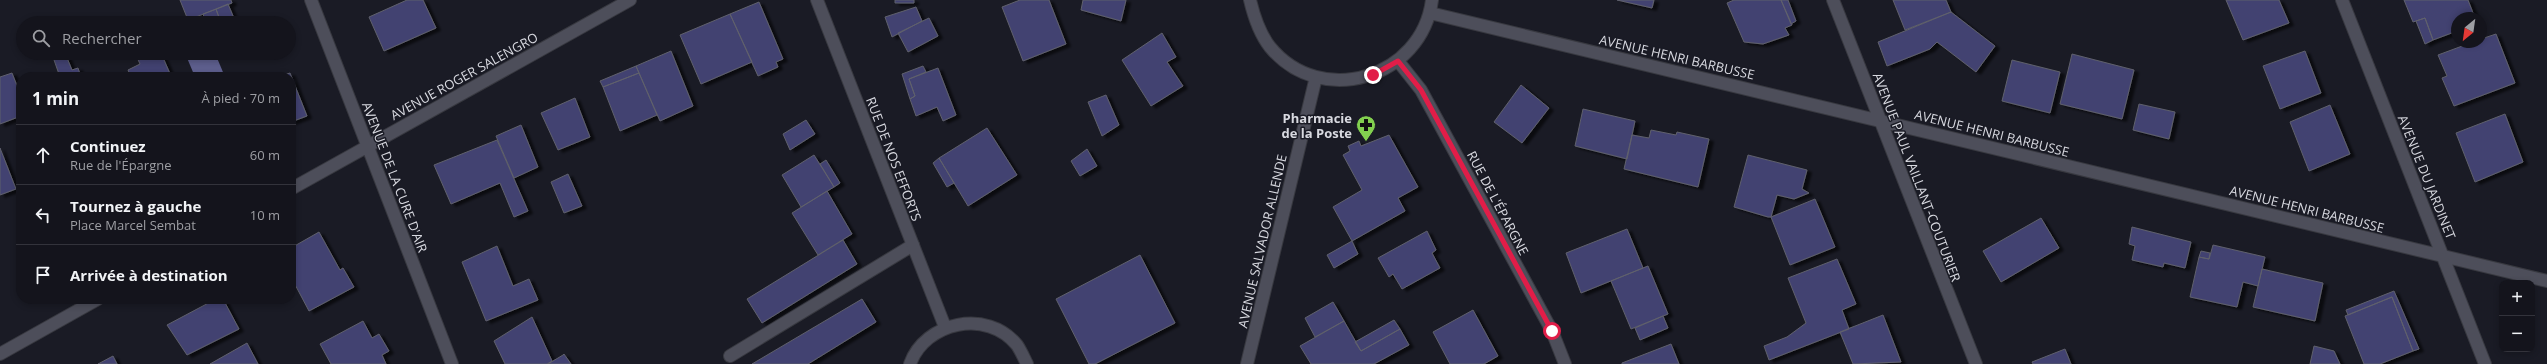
<!DOCTYPE html>
<html lang="fr">
<head>
<meta charset="utf-8">
<style>
	:root { --surface:#14141c; --page:#212129; --text:#f1f3f6; --muted:#9d9ea3; --line:#33333b }
	body { margin:0; font-family:"Open Sans",sans-serif; background:var(--page); color:var(--text) }
	.controls { position:absolute; right:12px; bottom:12px; display:grid; overflow:hidden; border-radius:8px; box-shadow:0 2px 6px #0003 }
	.controls button { width:36px; height:36px; display:grid; place-items:center; padding:0; border:0; border-bottom:1px solid var(--line); background:var(--surface); color:var(--text); font:20px sans-serif }
	.compass { position:absolute; left:2451px; top:12px; width:36px; height:36px; border-radius:50%; background:var(--surface); box-shadow:0 2px 6px #0003; rotate:209deg }
	.stop { position:absolute; width:12px; height:12px; margin:-9px; border:3px solid #e11d48; border-radius:50%; background:#fff }
	.stop.end { background:#e11d48; border-color:#fff; box-shadow:0 1px 4px #0008 }
	.list { margin:0; padding:0; list-style:none }
	h2 { display:flex; justify-content:space-between; align-items:center; height:52px; margin:0; padding:0 16px; font-size:17px }
	h2 small { font-size:13px; font-weight:400; color:var(--muted) }
	.list li { display:grid; grid-template-columns:26px 1fr auto; gap:12px; align-items:center; box-sizing:border-box; height:60px; padding:0 16px; border-top:1px solid var(--line) }
	.list b { display:block; font-size:15px; white-space:nowrap }
	.list p { margin:0; font-size:13px; white-space:nowrap; color:var(--muted) }
	.list em { font-size:13px; font-style:normal; color:var(--muted) }
	.icon { flex:none; width:22px; height:22px; fill:none; stroke:currentColor; stroke-width:2; stroke-linecap:round; stroke-linejoin:round }
	.map { position:relative; flex:none; width:2547px; height:364px; overflow:hidden }
	.search { position:absolute; background:var(--surface); box-shadow:0 2px 6px #0003; left:16px; top:16px; width:280px; height:44px; display:flex; align-items:center; gap:10px; box-sizing:border-box; padding:0 14px; border-radius:22px; color:var(--muted); font-size:15px }
	.panel { position:absolute; background:var(--surface); box-shadow:0 2px 6px #0003; left:16px; top:72px; width:280px; height:232px; border-radius:16px }
	.map>svg:first-child { display:block }
</style>
</head>
<body>
<div class="map">
<svg width="2547" height="364" viewBox="0 0 2547 364">
	<defs>
		<filter id="shadow"><feDropShadow dx="4.5" dy="2.5" stdDeviation="1" flood-color="#0009"/></filter>
	</defs>
	<rect width="100%" height="100%" fill="#1a1b25"/>
	<path fill="#5e5f8e" d="M185 53H215L225 77H195Z"/>
	<path fill="#434371" stroke="#5f606c" filter="url(#shadow)" d="M180 0H231L232 3 188 20Z
		M407 0H423L436 28 384 51 369 17Z
		M895 0H914V3H895Z
		M1020 0H1049L1066 44 1023 61 1002 7Z
		M1083 0H1126L1121 21 1081 10Z
		M1617 0H1654L1652 8Z
		M1734 0H1781L1792 25 1785 28 1789 35 1763 44 1744 42 1727 3Z
		M1781 0H1788L1796 21 1791 24Z
		M1893 0H1946L1951 12 1905 30Z
		M2226 0H2279L2289 23 2243 40Z
		M2404 0H2468L2475 18H2457V31L2433 40 2425 18 2413 22Z
		M759 2 783 59 776 62 778 67 758 76 730 14Z
		M228 4 236 23H221L216 9Z
		M916 7 922 21 892 37 885 17Z
		M216 9 221 23H206L203 14Z
		M1951 12 1995 46 1976 72 1937 42 1930 49 1887 66 1878 42Z
		M730 14 752 62 701 84 680 35Z
		M929 18 938 36 908 52 898 33Z
		M2425 18 2433 40 2425 44 2416 21Z
		M1162 33 1176 57 1167 62 1183 86 1151 106 1122 60Z
		M2496 34 2515 83 2454 106 2442 78 2447 76 2438 55 2473 42H2481V39Z
		M671 51 693 106 660 121 636 66Z
		M2305 51 2321 93 2280 109 2263 66Z
		M65 53 72 70 78 68 81 77H60L53 57Z
		M135 53H161L171 76 131 77 128 70 140 64Z
		M2072 54 2134 70 2122 119 2060 104Z
		M2012 60 2060 72 2050 113 2002 101Z
		M636 66 639 73 603 87 600 81Z
		M923 66 926 72 909 79 915 96 910 99 902 74Z
		M938 68 956 115 943 121 937 107 916 116 910 99 915 96 909 79Z
		M12 73 21 96V116L0 124V77Z
		M290 73 307 116 291 122V77H278Z
		M639 73 657 115 620 131 603 87Z
		M1521 85 1549 108 1522 143 1494 122Z
		M1106 95 1119 125 1102 136 1088 102Z
		M575 98 590 137 558 150 541 113Z
		M2139 104 2175 112 2169 139 2133 130Z
		M2330 105 2350 154 2309 171 2290 122Z
		M1583 109 1635 121 1627 159 1575 146Z
		M2505 114 2523 162 2475 182 2456 133Z
		M21 116V128L17 118Z
		M806 120 815 134 790 150 783 134Z
		M521 125 538 167 514 178 496 136Z
		M987 128 1017 175 968 206 939 158Z
		M1651 130 1676 135 1677 132 1709 139 1698 187 1624 169 1632 135 1649 138Z
		M1389 135 1418 187 1398 198 1405 211 1352 241 1333 207 1362 190 1343 155 1350 151 1348 146 1359 141 1361 146Z
		M497 140 528 211 514 217 500 183 451 204 434 165Z
		M0 148 16 189 0 195Z
		M1087 149 1097 166 1080 176 1071 161Z
		M814 155 834 187 801 207 782 175Z
		M1748 155 1807 170 1802 189 1809 193 1794 199 1777 195 1771 217H1768L1734 207Z
		M939 158 954 183 947 187 933 163Z
		M826 160 840 183 834 187 820 164Z
		M568 174 582 206 564 213 551 182Z
		M827 191 852 234 818 255 792 213Z
		M1815 199 1835 247 1790 265 1771 217Z
		M2041 218 2059 248 2001 282 1983 251Z
		M2132 227 2191 242 2185 268 2164 263 2163 267 2132 260 2135 246 2129 244Z
		M1627 229 1643 268 1581 293 1566 253Z
		M1427 231 1436 250 1432 253 1440 268 1402 289 1393 274 1389 277 1378 258Z
		M319 232 340 270 343 268 354 287 309 311 291 277V248Z
		M843 240 857 264 762 323 747 299Z
		M1352 241 1358 254 1334 268 1327 255Z
		M2213 245 2265 257 2258 286 2243 282 2237 307 2190 297 2199 257 2209 259Z
		M497 246 513 286 529 279 538 300 486 321 462 262Z
		M2201 251 2210 253 2209 259 2199 257Z
		M1140 255 1175 323 1095 364H1089L1056 299Z
		M1837 259 1856 304 1842 310 1849 329 1769 360 1764 346 1787 337 1806 323 1788 278Z
		M1648 266 1668 314 1631 329 1611 281Z
		M2262 269 2323 283 2315 321 2253 307Z
		M2394 291 2419 349 2413 351 2392 297 2348 315 2346 310Z
		M2392 297 2413 351 2380 364H2364L2345 316Z
		M216 299H223L239 329 187 355 167 325Z
		M862 299 876 322 808 364H752Z
		M1333 302 1344 321 1315 337 1305 318Z
		M1473 310 1498 356 1484 364H1450L1433 332Z
		M1883 315 1901 362 1853 364 1840 332Z
		M1663 316 1668 328 1640 340 1635 328Z
		M532 317 552 361 547 364H505L494 341Z
		M1394 320 1400 329 1361 351 1355 342Z
		M363 321 372 338 379 334 389 351 382 355 386 364H331L320 344Z
		M1344 321 1361 351 1400 329 1409 345 1374 364H1311L1300 346Z
		M247 343 258 364H210Z
		M1671 344 1679 364H1622V363Z
		M2314 346 2334 351 2340 364H2310Z
		M2065 349 2071 364H2033L2032 362Z
		M564 354 571 364H548L563 355Z
		M113 356 117 364H98Z"/>
	<g fill="none" stroke-linecap="round" stroke-linejoin="round">
		<defs>
			<path id="lane" d="M730 356 913 245"/>
			<path id="street" d="M311 0 452 364
				M817 0 945 327
				M1250 0C1254 17 1259 33 1270 47 1321 109 1422 78 1432 0
				M1833 0 1976 364
				M2342 0 2485 364
				M1430 13 2547 281
				M1398 61 1421 90 1552 331 1565 364
				M291 189 630 0
				M0 354 98 299
				M910 364C925 322 987 308 1017 345 1021 351 1024 358 1027 364
				M1247 364 1316 77"/>
		</defs>
		<use href="#lane" stroke="#383940" stroke-width="14"/>
		<use href="#street" stroke="#383940" stroke-width="14"/>
		<use href="#lane" stroke="#4d4e5a" stroke-width="12"/>
		<use href="#street" stroke="#4d4e5a" stroke-width="12"/>
	</g>
	<g fill="none" stroke-linecap="round" stroke-linejoin="round">
		<path stroke="#e11d48" stroke-width="5" d="M1373 75 1398 61 1421 90 1552 331"/>
	</g>
	<defs>
		<symbol id="pharmacy-pin" viewBox="-11 -11 22 30"><path d="M0 17L-7.5 6A9.5 9.5 0 1 1 7.5 6Z" fill="#82d04f" stroke="#1a1b25"/><path d="M-2-6h4v4h4v4h-4v4h-4v-4h-4v-4h4Z" fill="#111"/></symbol>
	</defs>
	<g fill-rule="evenodd">
		<use href="#pharmacy-pin" x="1355" y="114" width="22" height="30"/>
	</g>
	<g text-anchor="middle" dominant-baseline="central" stroke-width="3" stroke-linejoin="round" paint-order="stroke">
		<g font-size="13" fill="#d8d9e0" stroke="#1a1b25">
			<text transform="translate(1677 57) rotate(13)">AVENUE HENRI BARBUSSE</text>
			<text transform="translate(464 76) rotate(-29)">AVENUE ROGER SALENGRO</text>
			<text transform="translate(1992 133) rotate(14)">AVENUE HENRI BARBUSSE</text>
			<text transform="translate(894 159) rotate(69)">RUE DE NOS EFFORTS</text>
			<text transform="translate(395 177) rotate(69)">AVENUE DE LA CURE D'AIR</text>
			<text transform="translate(1917 177) rotate(69)">AVENUE PAUL VAILLANT-COUTURIER</text>
			<text transform="translate(2427 177) rotate(68)">AVENUE DU JARDINET</text>
			<text transform="translate(1498 203) rotate(62)">RUE DE L'ÉPARGNE</text>
			<text transform="translate(2307 209) rotate(14)">AVENUE HENRI BARBUSSE</text>
			<text transform="translate(1262 241) rotate(-77)">AVENUE SALVADOR ALLENDE</text>
		</g>
		<g font-size="13" font-weight="bold" fill="#d8d9e0" stroke="#1a1b25" text-anchor="end">
			<text x="1352" y="118">Pharmacie<tspan x="1352" dy="15">de la Poste</tspan></text>
		</g>
	</g>
</svg>
<div class="controls">
<button>+</button>
<button>−</button>
</div>
<svg class="compass" viewBox="-18 -18 36 36"><path d="M0-13l5 13h-10z" fill="#e53935"/><path d="M0 13l5-13h-10z" fill="#9d9ea3"/></svg>
<div class="stop" style="left:1552px;top:331px"></div>
<div class="stop end" style="left:1373px;top:75px"></div>
<div class="search"><svg class="icon" aria-label="search" viewBox="0 0 24 24"><circle cx="10" cy="10" r="6"/><path d="M15 15l6 6"/></svg>Rechercher</div>
<section class="panel">
<h2>1 min<small>À pied · 70 m</small></h2>
<ul class="list">
<li><svg class="icon" aria-label="ahead" viewBox="0 0 24 24"><path d="M12 20V5M6 11l6-6 6 6"/></svg><div><b>Continuez</b><p>Rue de l'Épargne</p></div><em>60 m</em></li>
<li><svg class="icon" aria-label="left" viewBox="0 0 24 24"><path d="M17 20v-9H6M10 6l-5 5 5 5"/></svg><div><b>Tournez à gauche</b><p>Place Marcel Sembat</p></div><em>10 m</em></li>
<li><svg class="icon" aria-label="arrive" viewBox="0 0 24 24"><path d="M6 21V4h12l-3 4 3 4H6"/></svg><div><b>Arrivée à destination</b></div></li>
</ul>
</section>
</div>
</body>
</html>
